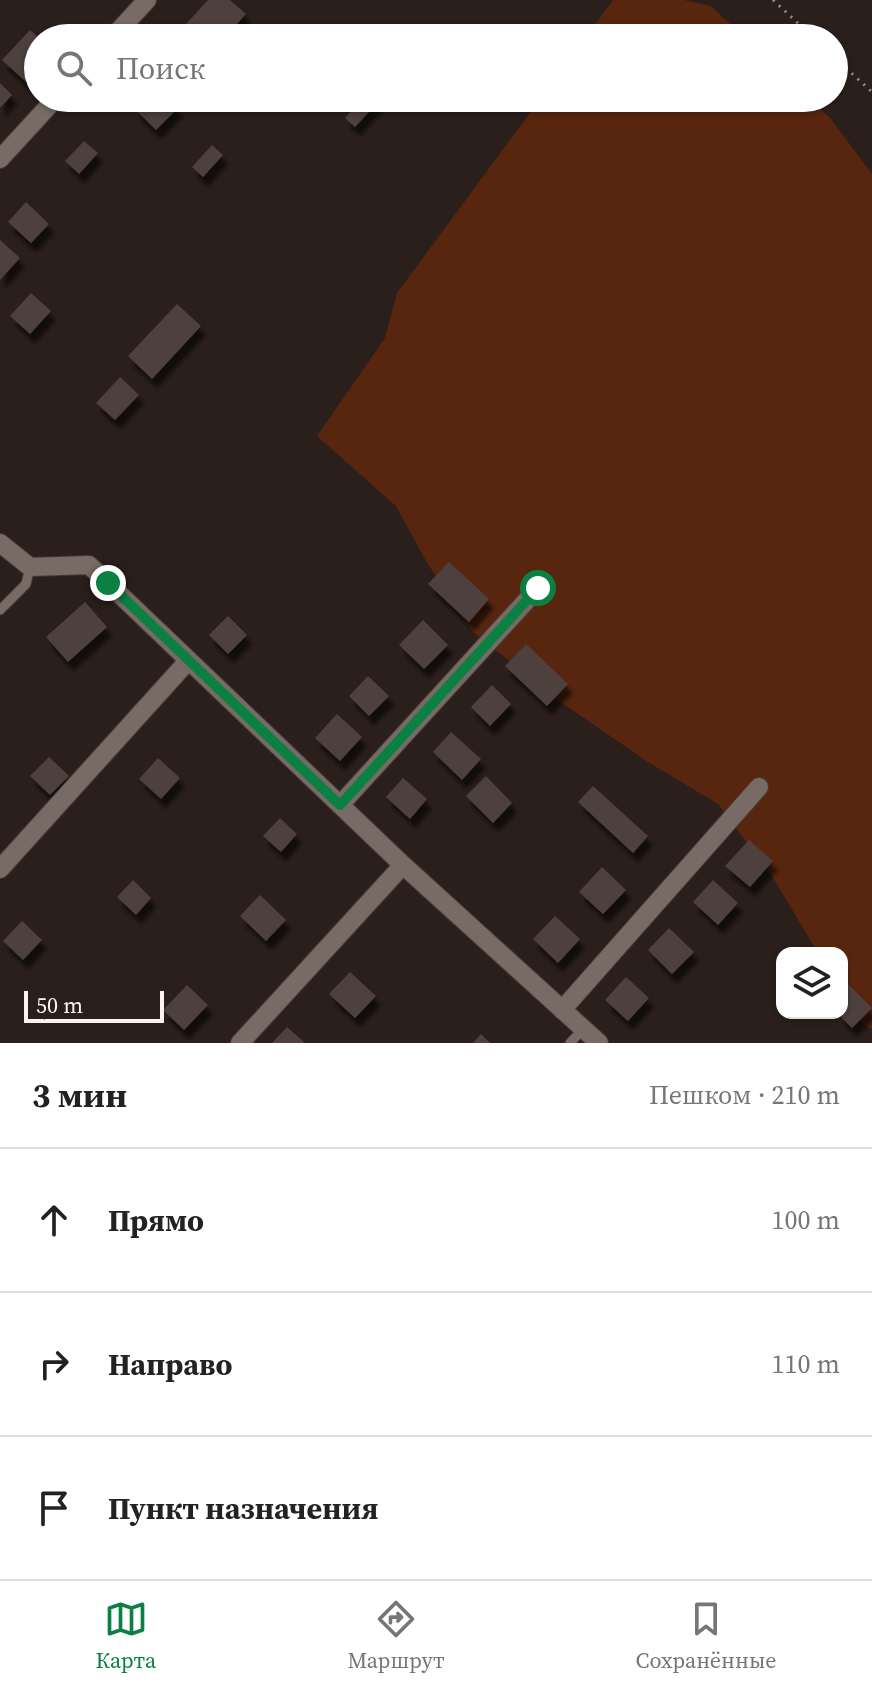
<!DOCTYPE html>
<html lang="ru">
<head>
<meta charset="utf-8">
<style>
	:root { --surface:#fff; --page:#f6f6f6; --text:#222; --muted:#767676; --line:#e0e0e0; --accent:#0b8043 }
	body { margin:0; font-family:"Source Serif 4",serif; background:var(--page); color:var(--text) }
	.controls { position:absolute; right:24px; bottom:24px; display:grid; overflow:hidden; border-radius:16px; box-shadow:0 2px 6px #0004 }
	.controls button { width:72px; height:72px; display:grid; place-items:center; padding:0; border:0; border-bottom:2px solid var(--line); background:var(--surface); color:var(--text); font:40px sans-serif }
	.scale { position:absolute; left:24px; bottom:20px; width:140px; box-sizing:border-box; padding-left:8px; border:4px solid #fbf3f0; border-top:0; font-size:22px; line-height:28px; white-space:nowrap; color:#fbf3f0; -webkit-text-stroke:6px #2a1f1b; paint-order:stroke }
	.stop { position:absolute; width:24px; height:24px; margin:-18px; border:6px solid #0b8043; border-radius:50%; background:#fff }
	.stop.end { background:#0b8043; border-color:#fff; box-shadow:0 2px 8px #0008 }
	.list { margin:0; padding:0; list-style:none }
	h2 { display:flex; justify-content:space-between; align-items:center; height:104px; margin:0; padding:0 32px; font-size:34px }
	h2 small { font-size:26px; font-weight:400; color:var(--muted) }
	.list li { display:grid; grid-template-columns:52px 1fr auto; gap:24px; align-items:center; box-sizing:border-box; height:144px; padding:0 32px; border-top:2px solid var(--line) }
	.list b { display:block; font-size:30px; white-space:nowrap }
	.list em { font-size:26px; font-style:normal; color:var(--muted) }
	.icon { flex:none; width:44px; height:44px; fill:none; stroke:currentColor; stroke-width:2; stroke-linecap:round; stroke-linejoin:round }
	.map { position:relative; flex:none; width:872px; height:1043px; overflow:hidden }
	.search { position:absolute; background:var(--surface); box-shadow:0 2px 6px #0004; left:24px; right:24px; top:24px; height:88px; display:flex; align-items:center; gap:20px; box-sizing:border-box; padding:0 28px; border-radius:44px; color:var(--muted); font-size:30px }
	.sheet { height:536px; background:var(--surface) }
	nav { display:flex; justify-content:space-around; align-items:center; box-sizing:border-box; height:112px; border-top:2px solid var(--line); background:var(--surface); font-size:22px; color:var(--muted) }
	nav a { display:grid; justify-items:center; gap:4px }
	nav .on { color:var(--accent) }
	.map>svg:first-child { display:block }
</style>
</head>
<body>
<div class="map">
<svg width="872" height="1043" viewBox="0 0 872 1043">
	<defs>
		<filter id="shadow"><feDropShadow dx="5" dy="9" stdDeviation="2" flood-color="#0009"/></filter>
	</defs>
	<rect width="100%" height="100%" fill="#2a1f1b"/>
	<path fill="#58260f" d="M613 0H684L711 6 745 38H585Z
		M541 98H809L831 119 872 174V1029C841 1016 842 981 842 953H818L772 876 718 804 648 762 562 703 472 631 426 561 396 506 317 436 385 338 397 293Z"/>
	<path fill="#4e413c" filter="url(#shadow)" d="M208 0H230L246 14 224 38H179L176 35Z
		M30 30 38 37V69L26 82 2 60Z
		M0 83 12 95 0 108Z
		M146 98H168L178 108 156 130 135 109Z
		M363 98H382L355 127 345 118Z
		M84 141 98 153 79 174 65 161Z
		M212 145 223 155 203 177 192 167Z
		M26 202 49 224 31 243 8 222Z
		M0 240 20 258 0 280Z
		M31 293 51 311 30 334 10 316Z
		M177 304 201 326 152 379 128 356Z
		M120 377 139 395 115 420 96 403Z
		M449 562 489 599 469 622 428 584Z
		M85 602 107 627 68 662 46 637Z
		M228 616 247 635 228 654 209 635Z
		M423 620 448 645 424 669 399 645Z
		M526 644 568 684 547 706 505 666Z
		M368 676 389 696 369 716 349 696Z
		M492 685 511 704 490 726 471 707Z
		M337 714 362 737 340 761 315 738Z
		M451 732 481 759 462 780 433 752Z
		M49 757 69 776 50 795 30 776Z
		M158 758 180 778 161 799 139 779Z
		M486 776 512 803 493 823 466 796Z
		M403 778 427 799 410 819 386 797Z
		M593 786 648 836 633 853 578 802Z
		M280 818 297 834 281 852 263 836Z
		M749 840 773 861 750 887 725 866Z
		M602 867 626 890 603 914 579 892Z
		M133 880 151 898 136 915 117 897Z
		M713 880 738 903 718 925 693 902Z
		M260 895 286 920 266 941 240 916Z
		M555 916 580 939 558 963 533 939Z
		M22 921 42 940 23 960 3 941Z
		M669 928 694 952 672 974 648 950Z
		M350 972 376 996 355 1018 329 994Z
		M626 977 649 998 628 1021 605 1000Z
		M848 984 872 1008 852 1028 837 1013H842V990Z
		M187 985 208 1005 184 1030 163 1010Z
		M287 1027 305 1043H272Z
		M481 1034 490 1043H473Z"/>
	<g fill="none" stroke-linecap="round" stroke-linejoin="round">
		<defs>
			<path id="service" d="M0 610 26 584 30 567
				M570 1043 583 1029"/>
			<path id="minor" d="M112 38 147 0
				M0 159 56 98
				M0 543 30 567 89 565 403 865 599 1043
				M340 805 538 588
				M0 869 188 661
				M562 1010 759 787
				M240 1043 403 865"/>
		</defs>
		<use href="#service" stroke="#463c39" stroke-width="11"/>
		<use href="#minor" stroke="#463c39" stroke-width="20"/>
		<path stroke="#938a86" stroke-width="3" stroke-dasharray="2 6" stroke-linecap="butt" d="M773 0 814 38
			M834 57 872 92"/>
		<use href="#service" stroke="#786b65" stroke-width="9"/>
		<use href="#minor" stroke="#786b65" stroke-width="18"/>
	</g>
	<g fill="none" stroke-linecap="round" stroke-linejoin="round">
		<path stroke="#0b8043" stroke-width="10" d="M108 583 340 805 538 588"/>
	</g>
</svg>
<div class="controls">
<button><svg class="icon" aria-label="layers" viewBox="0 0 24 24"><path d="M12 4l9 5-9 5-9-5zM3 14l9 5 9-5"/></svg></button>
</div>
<div class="scale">50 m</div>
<div class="stop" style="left:538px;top:588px"></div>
<div class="stop end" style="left:108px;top:583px"></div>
<div class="search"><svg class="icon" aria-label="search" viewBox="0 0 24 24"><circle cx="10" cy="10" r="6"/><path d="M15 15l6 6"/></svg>Поиск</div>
</div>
<section class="sheet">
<h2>3 мин<small>Пешком · 210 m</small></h2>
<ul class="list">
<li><svg class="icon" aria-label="ahead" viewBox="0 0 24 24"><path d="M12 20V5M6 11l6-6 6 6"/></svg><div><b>Прямо</b></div><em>100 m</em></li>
<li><svg class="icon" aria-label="right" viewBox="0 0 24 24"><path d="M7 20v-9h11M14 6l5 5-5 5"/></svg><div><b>Направо</b></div><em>110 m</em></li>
<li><svg class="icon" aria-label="arrive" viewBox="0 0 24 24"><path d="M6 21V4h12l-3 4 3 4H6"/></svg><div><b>Пункт назначения</b></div></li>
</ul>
</section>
<nav>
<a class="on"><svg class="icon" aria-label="map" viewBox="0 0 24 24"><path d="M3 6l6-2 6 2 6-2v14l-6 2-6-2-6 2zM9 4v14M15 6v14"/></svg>Карта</a>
<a><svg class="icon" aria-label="directions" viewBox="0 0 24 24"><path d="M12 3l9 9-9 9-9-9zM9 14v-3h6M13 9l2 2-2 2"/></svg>Маршрут</a>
<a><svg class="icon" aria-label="saved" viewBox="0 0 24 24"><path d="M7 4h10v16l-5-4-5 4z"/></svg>Сохранённые</a>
</nav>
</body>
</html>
